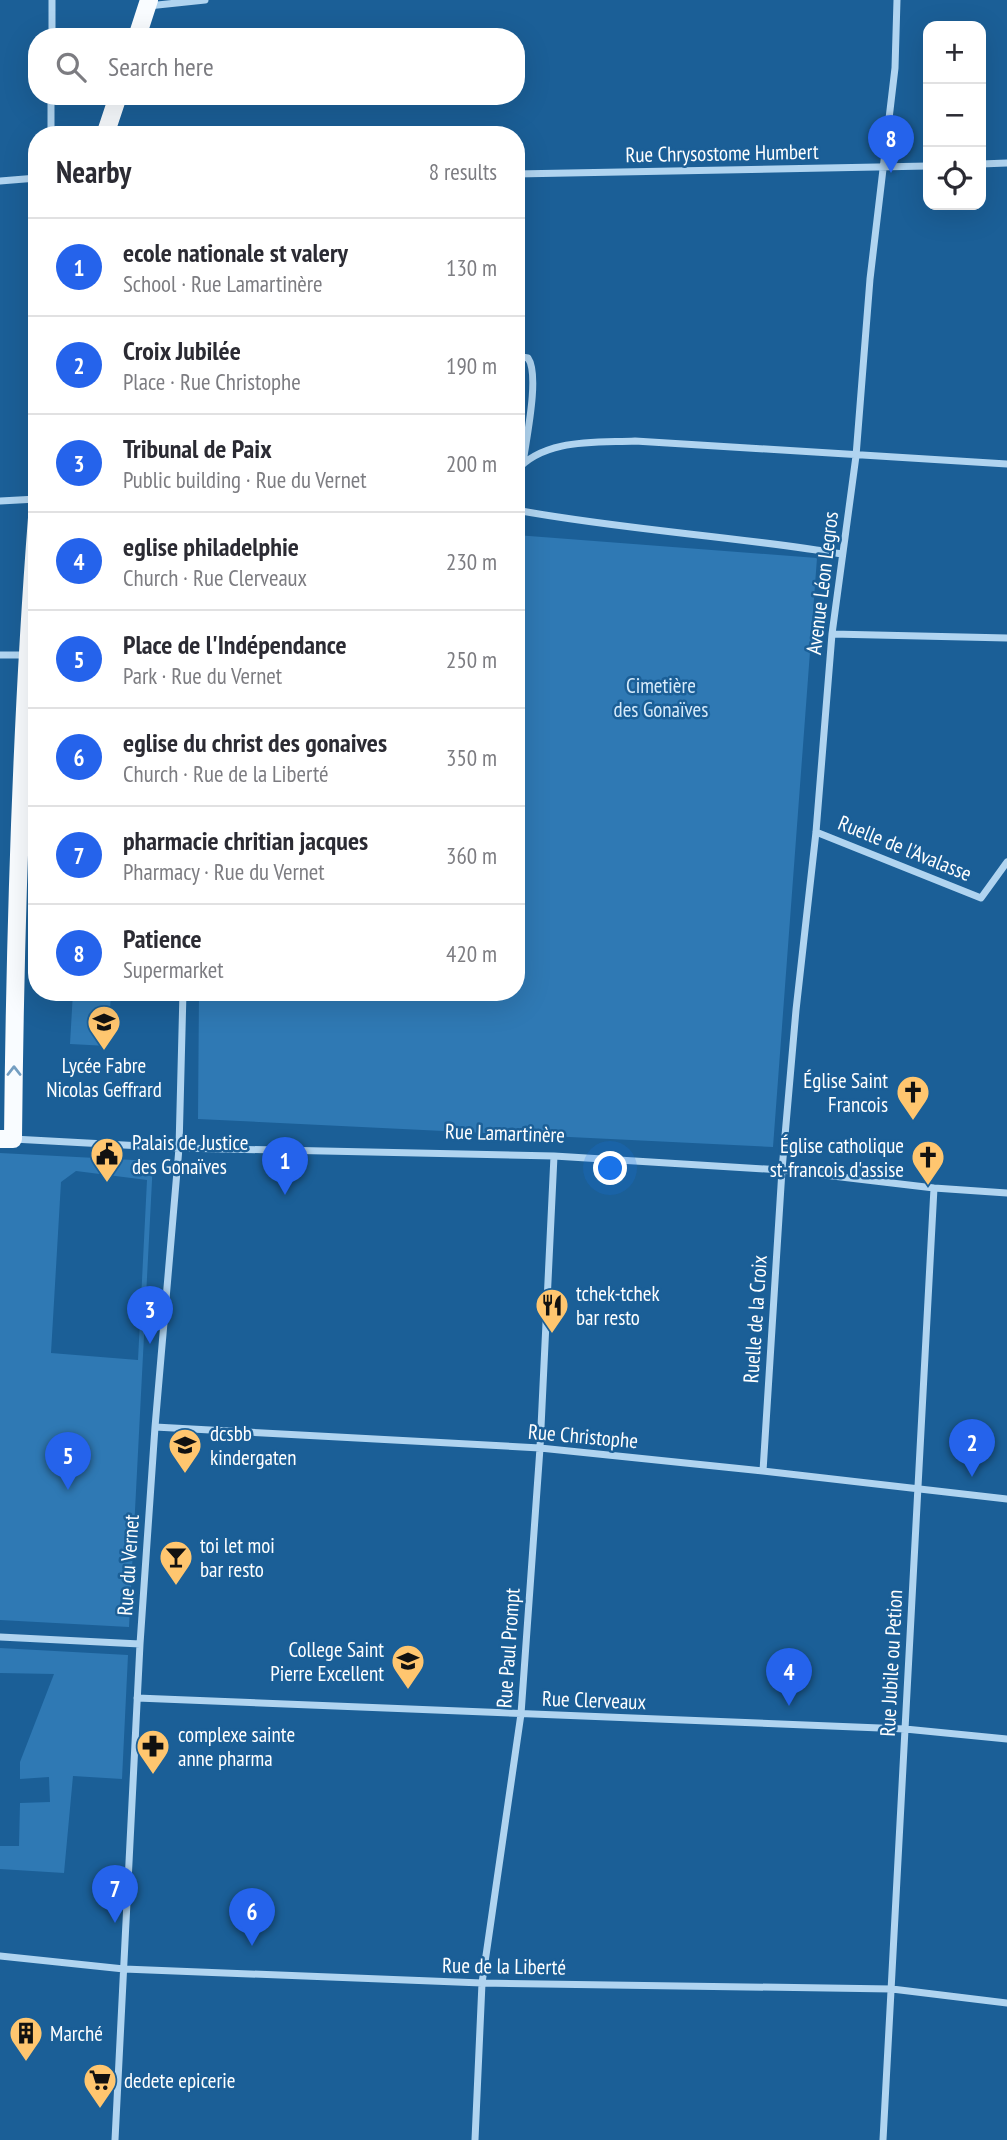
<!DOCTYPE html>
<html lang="en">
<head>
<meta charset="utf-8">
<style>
	:root { --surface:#fff; --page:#f2f2f3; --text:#2b2b33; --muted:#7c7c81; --line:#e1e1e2; --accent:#2563eb }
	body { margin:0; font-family:"PT Sans Narrow",sans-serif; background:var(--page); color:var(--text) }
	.controls { position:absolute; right:21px; top:21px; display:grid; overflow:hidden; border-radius:14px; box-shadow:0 7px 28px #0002 }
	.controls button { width:63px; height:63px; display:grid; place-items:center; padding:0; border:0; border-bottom:2px solid var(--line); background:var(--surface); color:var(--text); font:35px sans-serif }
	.you { position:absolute; left:611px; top:1169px; width:24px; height:24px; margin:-18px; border:5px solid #fff; border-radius:50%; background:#1a73e8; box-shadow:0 0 0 10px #1a73e833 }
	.badge { display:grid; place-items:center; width:46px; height:46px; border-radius:50%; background:var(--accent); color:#fff; font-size:23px; font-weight:700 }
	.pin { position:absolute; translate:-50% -58px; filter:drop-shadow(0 2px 4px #0008) }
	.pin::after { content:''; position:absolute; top:37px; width:24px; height:21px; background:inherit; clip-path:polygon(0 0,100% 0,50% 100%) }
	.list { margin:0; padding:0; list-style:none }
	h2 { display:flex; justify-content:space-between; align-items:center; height:91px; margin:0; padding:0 28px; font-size:30px }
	h2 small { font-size:23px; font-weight:400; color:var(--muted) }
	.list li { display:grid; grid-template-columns:46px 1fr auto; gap:21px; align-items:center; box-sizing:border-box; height:98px; padding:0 28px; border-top:2px solid var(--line) }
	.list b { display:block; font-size:26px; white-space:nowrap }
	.list p { margin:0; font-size:23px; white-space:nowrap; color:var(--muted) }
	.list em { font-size:23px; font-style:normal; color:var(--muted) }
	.icon { flex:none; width:38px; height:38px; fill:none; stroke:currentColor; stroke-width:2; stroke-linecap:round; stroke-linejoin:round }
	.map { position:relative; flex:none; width:1007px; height:2140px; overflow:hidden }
	.search { position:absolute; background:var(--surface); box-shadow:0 7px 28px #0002; left:28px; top:28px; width:497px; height:77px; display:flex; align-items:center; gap:18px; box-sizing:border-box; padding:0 24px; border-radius:28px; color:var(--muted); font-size:26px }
	.panel { position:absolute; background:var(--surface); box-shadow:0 7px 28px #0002; left:28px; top:126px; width:497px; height:875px; border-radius:28px }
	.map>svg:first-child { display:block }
</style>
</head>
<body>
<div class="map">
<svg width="1007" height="2140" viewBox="0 0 1007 2140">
	<rect width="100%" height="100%" fill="#1b5f97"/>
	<path fill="#2f79b4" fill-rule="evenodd" d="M516 535 817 558 773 1147 198 1119 199 992H516Z
		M73 992H111L108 1046 70 1044Z
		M0 1153 153 1161 129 1627 0 1620ZM76 1171 147 1180 138 1360 51 1353 61 1182Z
		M0 1648 128 1655 122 1779 73 1776 64 1873 0 1869V1846H19L20 1803 50 1802 49 1777 20 1779V1762L54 1674 0 1673Z"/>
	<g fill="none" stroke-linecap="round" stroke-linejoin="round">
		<path stroke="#b0d4f0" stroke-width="7" d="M148 6 205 0
			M52 37V0
			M51 135V96
			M981 164 1007 163
			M516 174 928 166
			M0 181 37 178
			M516 356 528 358C540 375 526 440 523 463
			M516 471C545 438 596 443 635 441L1007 464
			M0 501 37 499
			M516 510C624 530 734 536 842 554
			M832 634 1007 638
			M0 655H27
			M816 832 981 898 1007 862
			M13 1139 179 1148 554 1156 782 1170 934 1188 1007 1193
			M155 1427 540 1448 763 1471 1007 1499
			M763 1471 782 1170 796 1010 816 832 832 634 856 456 870 279 895 68 897 0
			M0 1637 140 1644
			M137 1698 905 1729 1007 1739
			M0 1956 124 1969 482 1983 892 1989 1007 2003
			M115 2140 140 1644 155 1427 179 1148 183 992
			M475 2140 482 1983 521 1714 540 1448 554 1156
			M883 2140 934 1188"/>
		<path stroke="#f9fcff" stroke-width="18" d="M137 37 149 0
			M105 135 118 96
			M0 1139H13C15 932 21 725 37 518"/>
	</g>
	<defs><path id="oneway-chevron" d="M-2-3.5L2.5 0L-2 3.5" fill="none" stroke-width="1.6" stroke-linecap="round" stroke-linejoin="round" transform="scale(1.75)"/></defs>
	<use stroke="#749ec1" href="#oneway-chevron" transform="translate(14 1071) rotate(-90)"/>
	<defs>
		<symbol id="school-pin" viewBox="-11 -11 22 30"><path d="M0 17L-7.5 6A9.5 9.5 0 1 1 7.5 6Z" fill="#ffc66f" stroke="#1b5f97"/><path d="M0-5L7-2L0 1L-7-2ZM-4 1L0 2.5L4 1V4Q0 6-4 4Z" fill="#111"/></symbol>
		<symbol id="church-pin" viewBox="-11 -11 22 30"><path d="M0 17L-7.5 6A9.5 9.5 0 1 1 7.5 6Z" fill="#ffc66f" stroke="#1b5f97"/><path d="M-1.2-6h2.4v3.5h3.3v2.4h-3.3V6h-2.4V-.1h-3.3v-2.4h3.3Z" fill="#111"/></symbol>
		<symbol id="civic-pin" viewBox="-11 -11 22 30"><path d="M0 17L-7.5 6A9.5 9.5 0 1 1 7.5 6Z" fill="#ffc66f" stroke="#1b5f97"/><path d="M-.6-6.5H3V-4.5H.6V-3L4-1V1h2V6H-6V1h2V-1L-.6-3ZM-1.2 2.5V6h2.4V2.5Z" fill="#111"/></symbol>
		<symbol id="restaurant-pin" viewBox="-11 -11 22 30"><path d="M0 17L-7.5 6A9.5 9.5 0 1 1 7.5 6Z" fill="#ffc66f" stroke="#1b5f97"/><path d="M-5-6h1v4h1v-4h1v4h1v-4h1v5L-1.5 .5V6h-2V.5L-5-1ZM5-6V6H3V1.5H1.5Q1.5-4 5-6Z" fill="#111"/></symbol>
		<symbol id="bar-pin" viewBox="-11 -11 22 30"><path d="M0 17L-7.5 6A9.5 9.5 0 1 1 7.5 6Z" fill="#ffc66f" stroke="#1b5f97"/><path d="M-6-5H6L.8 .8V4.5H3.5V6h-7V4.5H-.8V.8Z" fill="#111"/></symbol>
		<symbol id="pharmacy-pin" viewBox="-11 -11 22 30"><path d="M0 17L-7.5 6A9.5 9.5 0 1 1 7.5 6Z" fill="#ffc66f" stroke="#1b5f97"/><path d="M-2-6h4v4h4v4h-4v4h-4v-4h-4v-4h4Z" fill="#111"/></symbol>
		<symbol id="building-pin" viewBox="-11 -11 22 30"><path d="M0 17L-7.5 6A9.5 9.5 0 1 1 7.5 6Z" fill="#ffc66f" stroke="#1b5f97"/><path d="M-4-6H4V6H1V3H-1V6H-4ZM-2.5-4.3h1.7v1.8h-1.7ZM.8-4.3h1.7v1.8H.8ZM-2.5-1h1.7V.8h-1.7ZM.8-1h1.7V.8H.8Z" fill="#111"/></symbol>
		<symbol id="supermarket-pin" viewBox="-11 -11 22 30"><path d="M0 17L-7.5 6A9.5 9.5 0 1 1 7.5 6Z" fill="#ffc66f" stroke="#1b5f97"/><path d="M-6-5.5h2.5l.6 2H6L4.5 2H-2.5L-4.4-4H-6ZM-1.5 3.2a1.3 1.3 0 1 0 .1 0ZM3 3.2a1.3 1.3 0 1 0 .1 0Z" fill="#111"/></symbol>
	</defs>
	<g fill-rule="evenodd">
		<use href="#school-pin" x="85" y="1003" width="38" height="52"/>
		<use href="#church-pin" x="894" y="1073" width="38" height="52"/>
		<use href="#civic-pin" x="88" y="1135" width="38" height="52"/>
		<use href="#church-pin" x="909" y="1138" width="38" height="52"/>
		<use href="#restaurant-pin" x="533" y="1286" width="38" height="52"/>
		<use href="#school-pin" x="166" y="1426" width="38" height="52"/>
		<use href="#bar-pin" x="157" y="1538" width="38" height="52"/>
		<use href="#school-pin" x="389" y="1642" width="38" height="52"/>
		<use href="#pharmacy-pin" x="134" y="1727" width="38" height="52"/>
		<use href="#building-pin" x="7" y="2014" width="38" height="52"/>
		<use href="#supermarket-pin" x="81" y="2061" width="38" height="52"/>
	</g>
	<g text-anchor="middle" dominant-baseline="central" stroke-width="5" stroke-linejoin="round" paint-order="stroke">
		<g font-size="21" fill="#fff" stroke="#1b5f97">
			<text transform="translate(722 153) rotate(-1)">Rue Chrysostome Humbert</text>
			<text transform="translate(822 583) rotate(-83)">Avenue Léon Legros</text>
			<text transform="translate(905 848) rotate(22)">Ruelle de l'Avalasse</text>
			<text transform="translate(505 1133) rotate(2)">Rue Lamartinère</text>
			<text transform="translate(755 1319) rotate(-86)">Ruelle de la Croix</text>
			<text transform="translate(583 1436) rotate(5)">Rue Christophe</text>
			<text transform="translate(128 1565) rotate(-86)">Rue du Vernet</text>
			<text transform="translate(508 1648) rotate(-86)">Rue Paul Prompt</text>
			<text transform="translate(891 1663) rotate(-87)">Rue Jubile ou Petion</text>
			<text transform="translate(594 1700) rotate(2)">Rue Clerveaux</text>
			<text transform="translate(504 1966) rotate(1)">Rue de la Liberté</text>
		</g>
		<g font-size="21" fill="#d7ebfb" stroke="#1b5f97">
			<text x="661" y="685">Cimetière<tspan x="661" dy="24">des Gonaïves</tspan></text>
		</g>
		<g font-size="21" fill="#fff" stroke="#1b5f97" text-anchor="start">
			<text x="104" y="1065" text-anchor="middle">Lycée Fabre<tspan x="104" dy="24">Nicolas Geffrard</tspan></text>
			<text x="888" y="1080" text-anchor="end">Église Saint<tspan x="888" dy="24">Francois</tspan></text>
			<text x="132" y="1142">Palais de Justice<tspan x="132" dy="24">des Gonaïves</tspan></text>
			<text x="904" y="1145" text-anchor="end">Église catholique<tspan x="904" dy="24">st-francois d'assise</tspan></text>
			<text x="576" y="1293">tchek-tchek<tspan x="576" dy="24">bar resto</tspan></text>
			<text x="210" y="1433">dcsbb<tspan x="210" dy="24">kindergaten</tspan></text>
			<text x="200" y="1545">toi let moi<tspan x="200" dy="24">bar resto</tspan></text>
			<text x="384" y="1649" text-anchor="end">College Saint<tspan x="384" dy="24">Pierre Excellent</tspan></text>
			<text x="178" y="1734">complexe sainte<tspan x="178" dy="24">anne pharma</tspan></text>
			<text x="50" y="2033">Marché</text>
			<text x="124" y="2080">dedete epicerie</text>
		</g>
	</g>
</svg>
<div class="controls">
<button>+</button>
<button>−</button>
<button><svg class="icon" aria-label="locate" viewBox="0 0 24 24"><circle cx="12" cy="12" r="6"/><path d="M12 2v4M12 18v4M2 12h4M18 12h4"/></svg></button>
</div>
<div class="you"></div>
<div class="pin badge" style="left:285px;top:1195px">1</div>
<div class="pin badge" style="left:972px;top:1477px">2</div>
<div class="pin badge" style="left:150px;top:1344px">3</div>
<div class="pin badge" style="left:789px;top:1706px">4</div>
<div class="pin badge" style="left:68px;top:1490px">5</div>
<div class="pin badge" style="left:252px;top:1946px">6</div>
<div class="pin badge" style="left:115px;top:1923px">7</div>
<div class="pin badge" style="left:891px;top:173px">8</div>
<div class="search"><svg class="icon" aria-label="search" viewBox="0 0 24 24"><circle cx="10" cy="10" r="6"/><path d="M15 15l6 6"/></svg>Search here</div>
<section class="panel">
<h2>Nearby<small>8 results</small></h2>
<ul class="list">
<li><span class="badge">1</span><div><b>ecole nationale st valery</b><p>School · Rue Lamartinère</p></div><em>130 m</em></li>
<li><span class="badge">2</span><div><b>Croix Jubilée</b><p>Place · Rue Christophe</p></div><em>190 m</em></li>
<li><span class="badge">3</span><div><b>Tribunal de Paix</b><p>Public building · Rue du Vernet</p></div><em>200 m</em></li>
<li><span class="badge">4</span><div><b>eglise philadelphie</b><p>Church · Rue Clerveaux</p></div><em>230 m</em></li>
<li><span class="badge">5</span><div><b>Place de l'Indépendance</b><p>Park · Rue du Vernet</p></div><em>250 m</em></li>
<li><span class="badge">6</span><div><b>eglise du christ des gonaives</b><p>Church · Rue de la Liberté</p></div><em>350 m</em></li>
<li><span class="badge">7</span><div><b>pharmacie chritian jacques</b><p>Pharmacy · Rue du Vernet</p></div><em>360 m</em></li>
<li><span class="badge">8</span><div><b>Patience</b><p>Supermarket</p></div><em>420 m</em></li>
</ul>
</section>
</div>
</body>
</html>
